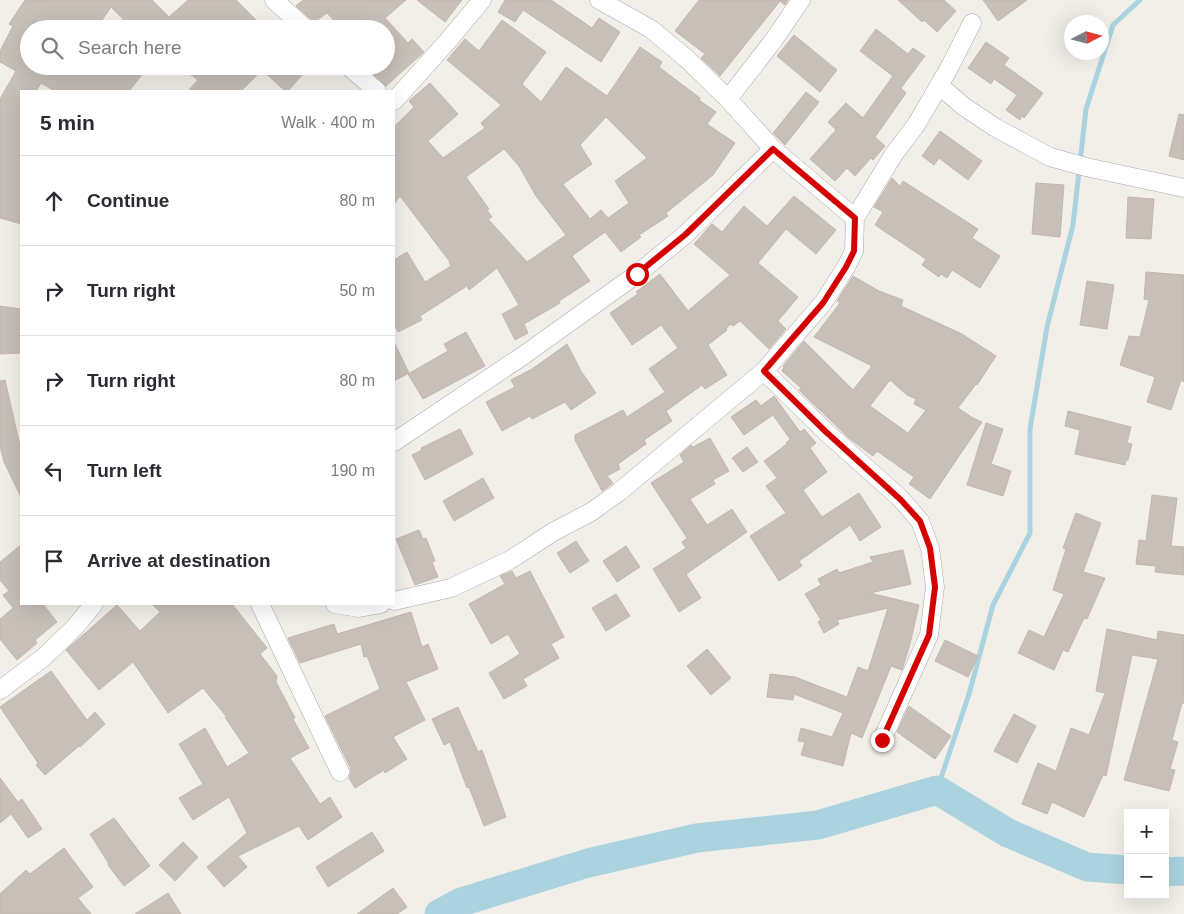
<!DOCTYPE html>
<html lang="en">
<head>
<meta charset="utf-8">
<style>
	:root { --surface:#fff; --page:#f7f7f7; --text:#2b2b33; --muted:#7c7c81; --line:#e1e1e2 }
	body { margin:0; font-family:Arial,sans-serif; background:var(--page); color:var(--text) }
	.controls { position:absolute; right:15px; bottom:15px; display:grid; overflow:hidden; border-radius:0px; box-shadow:0 5px 20px #0002 }
	.controls button { width:45px; height:45px; display:grid; place-items:center; padding:0; border:0; border-bottom:1px solid var(--line); background:var(--surface); color:var(--text); font:25px sans-serif }
	.compass { position:absolute; left:1064px; top:15px; width:45px; height:45px; border-radius:50%; background:var(--surface); box-shadow:0 5px 20px #0002; rotate:84deg }
	.stop { position:absolute; width:15px; height:15px; margin:-11px; border:4px solid #d40000; border-radius:50%; background:#fff }
	.stop.end { background:#d40000; border-color:#fff; box-shadow:0 1px 5px #0008 }
	.list { margin:0; padding:0; list-style:none }
	h2 { display:flex; justify-content:space-between; align-items:center; height:65px; margin:0; padding:0 20px; font-size:21px }
	h2 small { font-size:16px; font-weight:400; color:var(--muted) }
	.list li { display:grid; grid-template-columns:32px 1fr auto; gap:15px; align-items:center; box-sizing:border-box; height:90px; padding:0 20px; border-top:1px solid var(--line) }
	.list b { display:block; font-size:19px; white-space:nowrap }
	.list em { font-size:16px; font-style:normal; color:var(--muted) }
	.icon { flex:none; width:28px; height:28px; fill:none; stroke:currentColor; stroke-width:2; stroke-linecap:round; stroke-linejoin:round }
	.map { position:relative; flex:none; width:1184px; height:914px; overflow:hidden }
	.search { position:absolute; background:var(--surface); box-shadow:0 5px 20px #0002; left:20px; top:20px; width:375px; height:55px; display:flex; align-items:center; gap:12px; box-sizing:border-box; padding:0 18px; border-radius:28px; color:var(--muted); font-size:19px }
	.panel { position:absolute; background:var(--surface); box-shadow:0 5px 20px #0002; left:20px; top:90px; width:375px; height:515px; border-radius:0px }
	.map>svg:first-child { display:block }
</style>
</head>
<body>
<div class="map">
<svg width="1184" height="914" viewBox="0 0 1184 914">
	<rect width="100%" height="100%" fill="#f2efe9"/>
	<g fill="none" stroke-linecap="round" stroke-linejoin="round">
		<path stroke="#aad3df" stroke-width="5" d="M937 790 969 694 993 605 1030 533V429L1047 327 1073 225 1086 109 1113 25 1140 0"/>
		<path stroke="#aad3df" stroke-width="29" d="M1165 872 1184 871
			M439 914 461 902 588 863 697 838 818 825 937 790 1008 833 1087 867 1128 870"/>
	</g>
	<path fill="#c7bfb8" stroke="#c4b6ab" fill-rule="evenodd" d="M25 0H152L169 17 188 0H236L265 29H133L111 7 96 29H29V66H149L129 91H55L41 83 36 91H21V224L0 218V99L16 71 0 62V51L13 26 9 24Z
		M303 0H406L385 18 408 43 412 39 424 52 386 86 365 66H386V29H342L327 13 314 22 296 6Z
		M417 0H462L445 22Z
		M505 0H551L592 28 599 18 620 32 601 62 523 10 515 22 498 12Z
		M699 0H788L785 5 780 1 720 76 701 58 705 54 675 31Z
		M898 0H944L956 11 937 32 924 20 922 22Z
		M983 0H1027L998 21Z
		M502 20 546 52 522 84 541 102 566 67 607 96 640 47 662 62 659 67 700 98 699 100 716 112 707 124 735 143 713 175 666 213 668 216 639 235 641 237 621 252 605 232 572 256 590 281 559 301 560 303 524 324 528 333 515 340 502 314 519 305 497 268 469 290 467 286 420 316 422 320 398 332 394 324V260L407 252 425 282 451 266 449 263 450 262 400 196 394 204V127L414 107 409 101 430 83 458 114 428 141 443 158 485 128 481 123 501 105 447 60 465 39 479 51ZM606 117 647 158 615 181 629 203 608 218 601 210 590 219 563 184 592 164 580 145ZM504 149 519 166 536 196 566 235 527 262 488 219 492 217 487 210 489 209 466 177Z
		M876 29 908 54 913 48 925 56 901 88 906 93 875 137 885 146 873 160 871 158 855 176 847 168 835 181 810 159 836 130 828 122 846 103 863 118 893 76 860 51Z
		M794 35 837 70 820 92 777 56Z
		M986 42 1009 58 1004 65 1043 93 1024 118 1022 116 1020 120 1006 110 1017 95 994 79 991 84 968 68Z
		M179 66H310L288 91H285L262 70 241 91H188L198 80Z
		M806 92 819 102 785 145 773 133Z
		M1179 114 1184 115V160L1169 156Z
		M940 131 982 161 968 180 939 158 934 165 922 156Z
		M892 178 900 186 903 181 978 229 972 238 1000 256 980 288 952 270 947 278 941 274 939 277 922 265 926 259 875 225 883 212 874 207Z
		M1036 183 1064 185 1060 237 1032 234Z
		M794 196 836 230 816 254 786 229 758 263 798 297 778 321 786 329 769 349 740 321 733 326 730 324 726 329 727 330 708 345 727 375 705 389 702 385 666 411 672 421 644 440 646 444 618 464 620 469 607 476 613 483 602 491 575 440V435L623 410 627 417 665 392 649 369 678 348 661 325 632 345 610 313 638 294 636 292 660 274 688 311 730 275 694 244 710 226 712 224 722 232 744 206 767 226Z
		M1128 197 1154 199 1151 239 1126 238Z
		M1146 272 1184 275V382L1181 380 1171 410 1147 402 1155 377 1120 365 1129 336 1140 337 1149 300 1144 299Z
		M853 276 879 291 903 300 901 306 962 334 996 356 977 385 976 384 958 408 973 418 982 422 930 499 909 484 914 477 877 451 873 456 850 439 802 393 799 390 801 388 782 371 784 367 783 366 804 341 853 390 872 366 814 337 840 303 837 301ZM890 380 907 395 916 399 914 404 926 410 908 433 870 406Z
		M1087 281 1114 285 1107 329 1080 325Z
		M0 306 21 309V353L0 354Z
		M466 332 485 366 423 399 408 374 448 351 444 344Z
		M394 342 409 373 394 381Z
		M567 344 581 371 596 393 571 410 565 402 532 419 530 416 502 431 486 402 515 387 511 380 532 369Z
		M5 380 21 450V497L4 462 0 446V381Z
		M774 396 800 432 804 429 816 443 810 448 827 472 803 490 822 517 859 493 881 527 860 541 850 525 799 561 802 566 779 581 750 536 786 513 766 486 777 478 764 461 787 444 786 443 790 439 773 415 744 435 731 417 756 400 761 406Z
		M1068 411 1131 427 1127 443 1132 444 1128 460H1126L1125 465 1075 454 1080 430 1065 426Z
		M986 423 1003 429 991 464 1011 471 1003 496 967 485Z
		M460 429 473 454 425 480 412 455 422 450 421 448Z
		M710 438 729 471 713 480 715 484 690 499 707 525 732 509 747 532 686 574 701 598 679 612 653 569 686 548 682 542 687 538 651 483 684 462 680 455 691 445 693 447Z
		M747 447 758 462 743 472 732 458Z
		M483 478 494 498 454 521 443 501Z
		M1152 495 1177 498 1171 546 1184 547V575L1155 572 1156 566 1136 564 1139 540 1146 541Z
		M1076 513 1101 523 1083 572 1105 578 1087 619 1084 618 1068 652 1063 650 1054 670 1018 653 1029 630 1044 637 1064 594 1053 590 1066 549 1063 548Z
		M419 530 423 539 426 538 435 561 432 562 438 577 415 585 396 539Z
		M576 541 589 561 570 573 557 553Z
		M21 545V604H43L57 622 35 640 37 643 17 660 0 639V619L13 608 3 595 9 591 0 580V562Z
		M626 546 640 567 617 582 603 561Z
		M903 550 911 584 870 593 919 605 910 644 902 670 891 666 862 738 851 733 843 766 801 755 805 742 798 741 801 728 832 737 843 713 794 694 793 700 767 697 770 674 795 677 847 697 858 667 868 671 888 608 837 620 839 624 824 633 818 622 821 620 805 594 821 585 818 579 837 569 839 573 873 562 870 557Z
		M512 571 516 578 530 571 564 637 551 644 559 658 523 679 527 686 504 699 489 673 520 654 508 634 491 644 469 604 505 584 500 576Z
		M616 594 630 616 606 631 592 608Z
		M152 604H232L267 648 260 654 277 676 276 682 295 718 293 719 309 748 290 758 320 804 330 797 342 817 308 840 299 826 238 856 247 867 224 887 207 867 247 833 229 797 193 820 179 798 203 784 179 744 205 728 227 767 249 753 225 717 226 716 203 688 168 713 133 662 99 690 66 650 117 605 140 631 160 612Z
		M411 612 422 647 428 644 438 669 406 682 425 720 393 737 407 759 385 773 384 770 355 788 349 778 351 772 350 767 325 716 380 689 367 656 364 657 361 644 300 663 288 638 334 624 337 634Z
		M1107 629 1157 640 1158 631 1184 635V703H1182L1172 740 1178 742 1170 769 1175 770 1169 791 1124 780 1158 659 1132 655 1106 776 1103 775 1084 817 1052 802 1047 814 1022 804 1038 763 1056 771 1071 728 1089 735 1105 693 1096 691Z
		M945 640 978 656 968 677 935 661Z
		M707 649 731 678 711 695 687 666Z
		M51 671 87 720 95 712 105 724 80 747 79 746 45 775 36 765 38 763 0 707Z
		M909 706 951 736 935 759 897 732Z
		M458 707 478 752 482 750 506 817 484 826 469 787 467 788 450 742 444 745 432 719Z
		M1014 714 1036 726 1017 763 994 751Z
		M0 778 18 802 22 799 42 829 28 838 11 814 0 823Z
		M114 818 150 866 124 886 108 865 109 864 90 834Z
		M372 832 384 851 328 887 316 867Z
		M183 842 198 857 175 881 159 865Z
		M64 848 93 887 78 898 91 914H0V894L26 870 30 874Z
		M393 888 407 907 397 914H357Z
		M168 893 181 914H135Z"/>
	<g fill="none" stroke-linecap="round" stroke-linejoin="round">
		<defs>
			<path id="minor" d="M274 0 306 29
				M599 0 651 29 687 59 728 99 773 149 855 218
				M348 66 377 91
				M939 85 963 106 996 128 1050 157 1086 167 1184 188
				M728 99 773 41 801 0
				M394 101 447 42 482 0
				M764 371 825 431 901 499 920 521 930 548 935 587 929 635 882 740
				M394 442 524 355 637 274 686 234 773 149
				M394 601 451 588 510 560 553 532 591 512 619 492 764 371 823 303 846 267 854 251 855 218 894 154 916 125 948 70 972 23
				M260 604 340 772
				M335 604 359 608 381 604
				M0 690 44 657 75 627 94 604"/>
		</defs>
		<use href="#minor" stroke="#a9a9a9" stroke-width="19"/>
		<use href="#minor" stroke="#fff" stroke-width="18"/>
	</g>
	<g fill="none" stroke-linecap="round" stroke-linejoin="round">
		<path stroke="#d40000" stroke-width="6" d="M637 274 686 234 773 149 855 218 854 251 846 267 823 303 764 371 825 431 901 500 920 521 930 548 935 587 929 635 882 740"/>
	</g>
</svg>
<div class="controls">
<button>+</button>
<button>−</button>
</div>
<svg class="compass" viewBox="-18 -18 36 36"><path d="M0-13l5 13h-10z" fill="#e53935"/><path d="M0 13l5-13h-10z" fill="#7c7c81"/></svg>
<div class="stop" style="left:637px;top:274px"></div>
<div class="stop end" style="left:882px;top:740px"></div>
<div class="search"><svg class="icon" aria-label="search" viewBox="0 0 24 24"><circle cx="10" cy="10" r="6"/><path d="M15 15l6 6"/></svg>Search here</div>
<section class="panel">
<h2>5 min<small>Walk · 400 m</small></h2>
<ul class="list">
<li><svg class="icon" aria-label="ahead" viewBox="0 0 24 24"><path d="M12 20V5M6 11l6-6 6 6"/></svg><div><b>Continue</b></div><em>80 m</em></li>
<li><svg class="icon" aria-label="right" viewBox="0 0 24 24"><path d="M7 20v-9h11M14 6l5 5-5 5"/></svg><div><b>Turn right</b></div><em>50 m</em></li>
<li><svg class="icon" aria-label="right" viewBox="0 0 24 24"><path d="M7 20v-9h11M14 6l5 5-5 5"/></svg><div><b>Turn right</b></div><em>80 m</em></li>
<li><svg class="icon" aria-label="left" viewBox="0 0 24 24"><path d="M17 20v-9H6M10 6l-5 5 5 5"/></svg><div><b>Turn left</b></div><em>190 m</em></li>
<li><svg class="icon" aria-label="arrive" viewBox="0 0 24 24"><path d="M6 21V4h12l-3 4 3 4H6"/></svg><div><b>Arrive at destination</b></div></li>
</ul>
</section>
</div>
</body>
</html>
